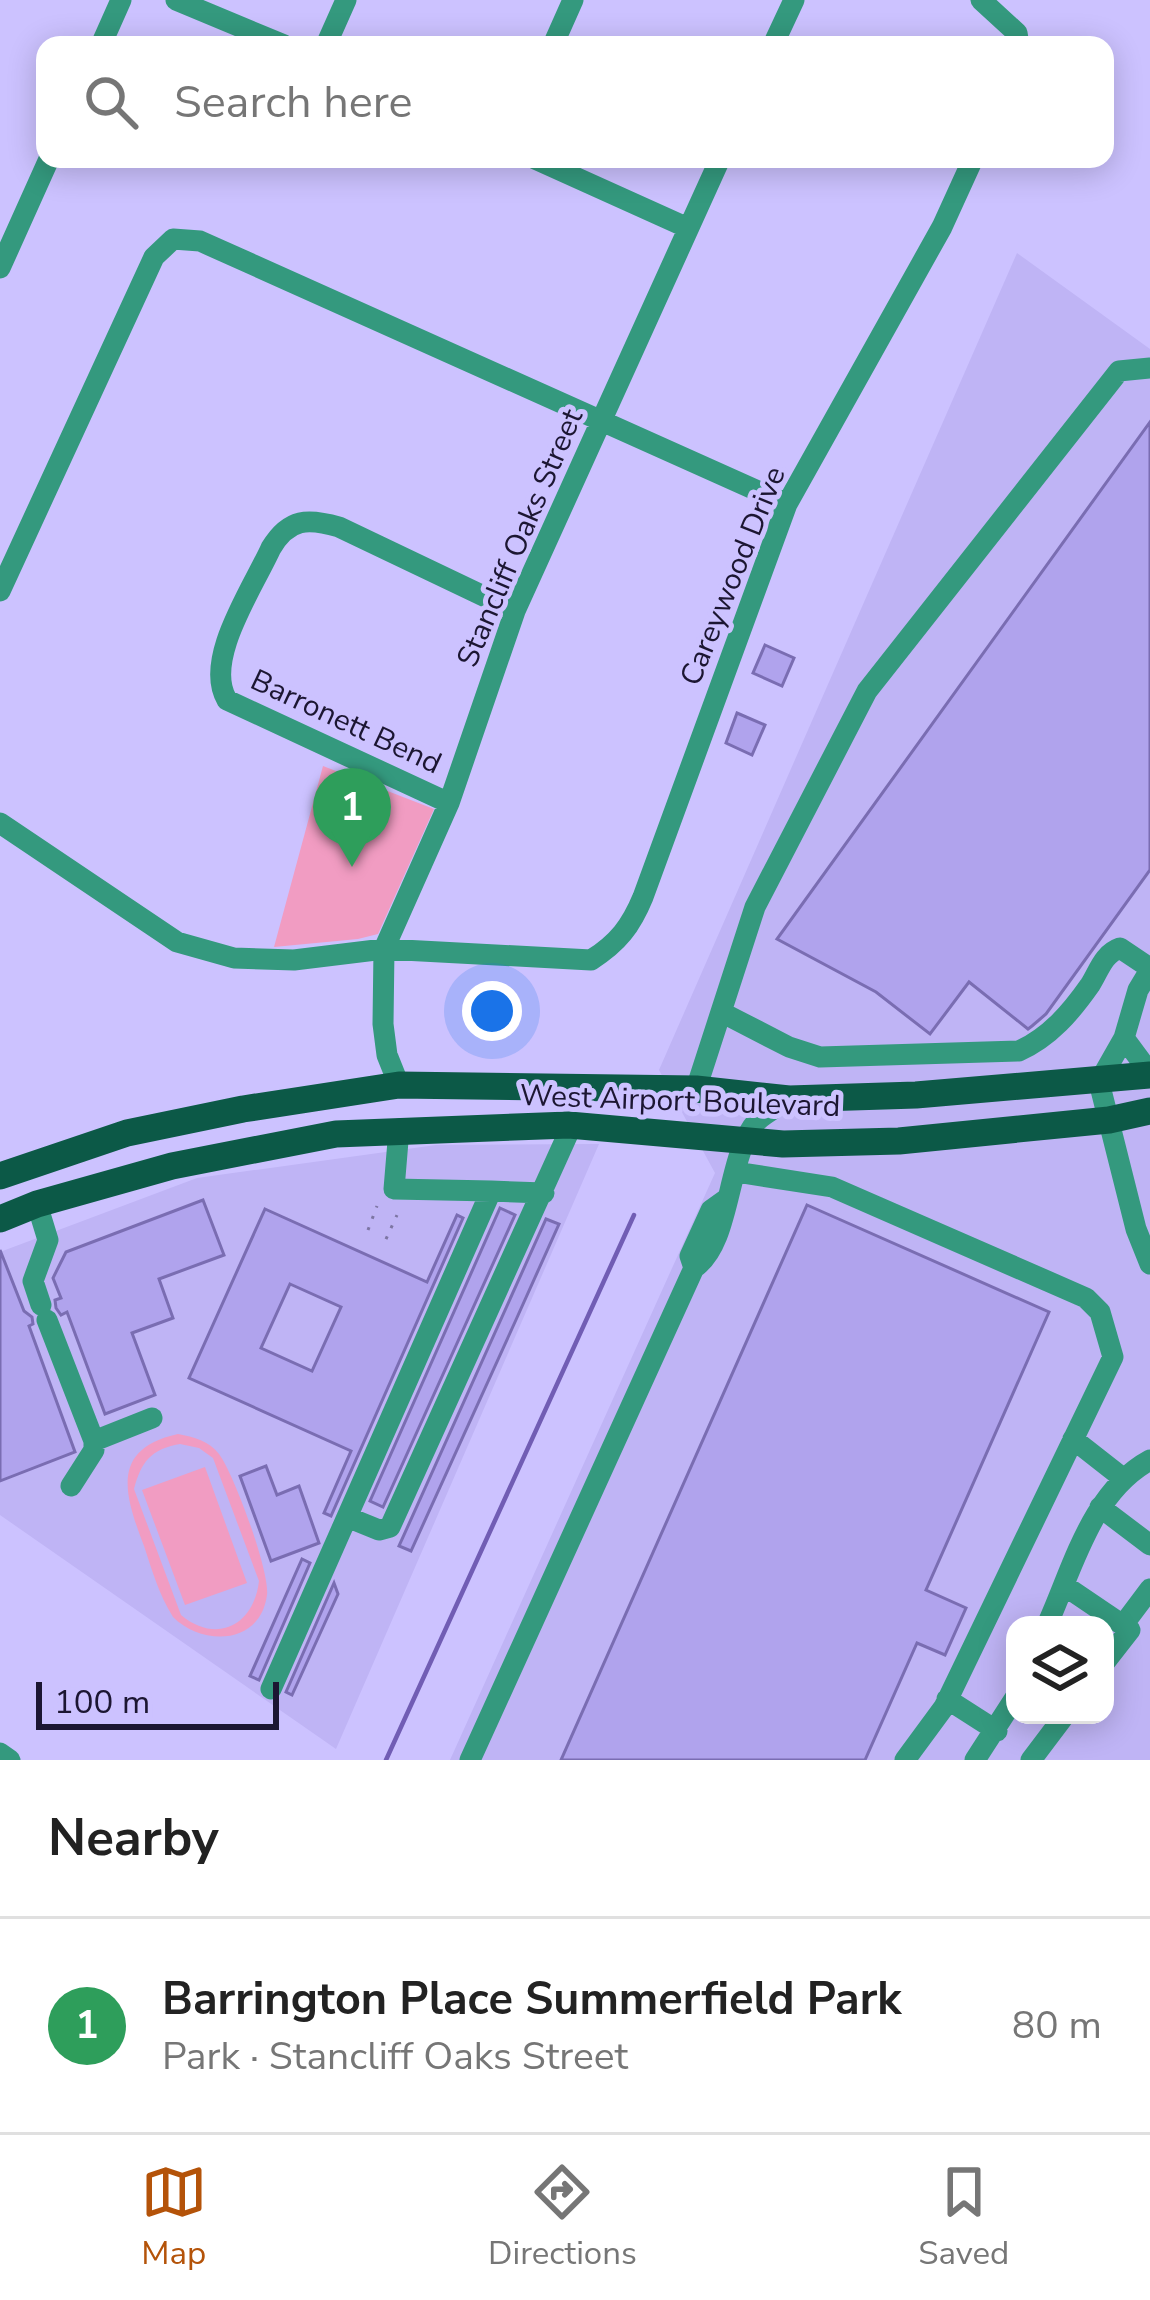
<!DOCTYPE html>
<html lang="en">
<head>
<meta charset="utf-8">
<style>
	:root { --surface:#fff; --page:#f6f6f6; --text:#222; --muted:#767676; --line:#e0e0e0; --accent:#b45309 }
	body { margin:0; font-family:"Nunito Sans",sans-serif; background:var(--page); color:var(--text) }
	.controls { position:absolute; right:36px; bottom:36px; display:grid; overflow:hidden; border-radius:24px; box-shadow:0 6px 30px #0003 }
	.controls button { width:108px; height:108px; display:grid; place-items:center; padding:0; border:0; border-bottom:3px solid var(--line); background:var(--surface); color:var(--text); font:60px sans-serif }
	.scale { position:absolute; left:36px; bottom:30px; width:243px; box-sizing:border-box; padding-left:12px; border:6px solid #1c1632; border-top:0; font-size:33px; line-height:42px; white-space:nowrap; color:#1c1632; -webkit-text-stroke:9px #ccc2ff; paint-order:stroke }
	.you { position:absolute; left:492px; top:1011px; width:42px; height:42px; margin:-30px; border:9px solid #fff; border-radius:50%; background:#1a73e8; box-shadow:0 0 0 18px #1a73e833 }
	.badge { display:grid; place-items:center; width:78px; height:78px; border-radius:50%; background:var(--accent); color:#fff; font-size:39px; font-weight:700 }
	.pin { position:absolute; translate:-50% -99px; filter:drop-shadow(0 3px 6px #0008) }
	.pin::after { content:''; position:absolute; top:63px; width:42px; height:36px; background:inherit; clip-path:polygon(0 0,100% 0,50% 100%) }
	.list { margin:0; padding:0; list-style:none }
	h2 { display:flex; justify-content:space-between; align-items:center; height:156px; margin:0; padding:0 48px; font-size:51px }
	h2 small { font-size:39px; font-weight:400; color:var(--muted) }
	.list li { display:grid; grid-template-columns:78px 1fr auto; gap:36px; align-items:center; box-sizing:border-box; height:216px; padding:0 48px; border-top:3px solid var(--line) }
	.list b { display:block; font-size:45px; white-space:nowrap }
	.list p { margin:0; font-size:39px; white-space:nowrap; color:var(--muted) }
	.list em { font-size:39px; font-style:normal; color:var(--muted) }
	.icon { flex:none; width:66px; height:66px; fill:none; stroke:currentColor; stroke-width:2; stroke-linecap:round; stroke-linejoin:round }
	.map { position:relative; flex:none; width:1150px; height:1760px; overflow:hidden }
	.search { position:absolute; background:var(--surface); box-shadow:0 6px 30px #0003; left:36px; right:36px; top:36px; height:132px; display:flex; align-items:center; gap:30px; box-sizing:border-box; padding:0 42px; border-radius:24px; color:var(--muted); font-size:45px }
	.sheet { height:372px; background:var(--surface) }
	nav { display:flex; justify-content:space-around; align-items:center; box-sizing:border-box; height:168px; border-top:3px solid var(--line); background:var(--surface); font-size:33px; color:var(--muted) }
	nav a { display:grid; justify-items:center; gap:6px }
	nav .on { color:var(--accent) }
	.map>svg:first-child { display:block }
</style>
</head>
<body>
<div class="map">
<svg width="1150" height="1760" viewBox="0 0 1150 1760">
	<rect width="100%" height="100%" fill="#ccc2ff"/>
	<path fill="#bfb4f5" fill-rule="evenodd" d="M1017 253 1150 349V1760H450L715 1173 659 1070ZM1015 1625H1105V1715H1015Z
		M599 1144 336 1749 0 1515V1252L197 1178 436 1145Z"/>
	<path fill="#f19cc2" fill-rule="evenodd" d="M323 766 434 809 378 934 358 939 274 947Z
		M178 1434C194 1437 209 1441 219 1454 234 1474 270 1572 267 1595 260 1646 202 1646 173 1617 159 1595 152 1570 144 1546 125 1496 109 1449 178 1434ZM180 1444 199 1448 213 1458 259 1581C254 1625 217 1645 181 1615L134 1489C141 1462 151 1449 180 1444Z
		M205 1467 247 1583 185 1605 142 1490Z"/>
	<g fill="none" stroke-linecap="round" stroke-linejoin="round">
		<path stroke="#715db4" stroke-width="4.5" d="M386 1760 634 1215"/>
	</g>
	<path fill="#b0a3ed" stroke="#7a6db2" stroke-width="3" fill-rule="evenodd" d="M1150 422V870L1046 1014 1032 1026 1028 1029 969 982 930 1034 876 992 777 939Z
		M765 645 794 658 782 686 753 673Z
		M737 713 765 725 752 755 726 743Z
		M203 1200 224 1255 159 1279 173 1318 132 1333 155 1395 105 1414 67 1312 61 1315 56 1308 55 1300 61 1298 53 1278 66 1252Z
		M807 1205 1049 1312 926 1590 966 1608 945 1655 917 1643 865 1760H561Z
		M500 1208 515 1215 383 1507 370 1501Z
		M265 1209 427 1282 457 1215 463 1218 331 1516 324 1513 351 1451 189 1378ZM290 1284 341 1307 312 1371 261 1348Z
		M546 1219 559 1224 515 1322 411 1551 399 1546Z
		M0 1250 24 1311 32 1317 33 1324 29 1326 75 1452 0 1481Z
		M266 1466 277 1495 299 1486 319 1543 271 1561 240 1476Z
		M302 1559 310 1563 259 1680 250 1676Z
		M334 1583 338 1594 292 1695 286 1692Z"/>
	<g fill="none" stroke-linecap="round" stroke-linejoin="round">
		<path stroke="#7d75a3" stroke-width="3" stroke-dasharray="3 9" stroke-linecap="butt" d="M368 1230 377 1206
			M386 1239 397 1215"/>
		<path stroke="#34997e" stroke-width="21" d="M176 0 284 45
			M981 0 1017 33 1019 45
			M101 45 121 0
			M326 45 346 0
			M553 45 573 0
			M773 45 794 0
			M535 159 688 228
			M0 268 49 159
			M0 591 154 257 173 239 200 241 787 504
			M449 803 227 700C203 660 253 588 271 548 289 518 308 518 339 527L515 611
			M0 823 177 942 234 958 294 960 384 949 591 960C618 943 631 926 643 897L787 504 942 227 973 159
			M721 1012 789 1047 820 1057 1019 1051C1050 1037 1071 1012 1090 985 1099 971 1103 954 1120 948L1150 968
			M1124 1038 1138 990 1150 970
			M1150 1073 1124 1038 1099 1082 1136 1229 1150 1264
			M399 1085 387 1055 383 1024 384 949 449 803 515 611 720 159
			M696 1089 755 907 867 691 1119 371 1150 368
			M399 1129 394 1189 491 1191 347 1517 379 1530 390 1527 572 1125
			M736 1172 832 1187 1086 1298 1100 1312 1113 1357 944 1707 905 1760
			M491 1191 544 1193
			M37 1204 48 1240 33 1281 41 1305
			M694 1268C732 1243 726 1156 757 1121 765 1113 779 1106 789 1099
			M47 1320 94 1441 152 1418
			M1073 1439 1124 1479
			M71 1486 94 1450V1441
			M1100 1507 1150 1545
			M1065 1586 1130 1630 1105 1662
			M1047 1625C1073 1568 1091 1492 1150 1460
			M1123 1625 1150 1589
			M271 1689 347 1517
			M947 1699 997 1731
			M0 1753 10 1760
			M470 1760 694 1268 690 1256 711 1210 725 1200
			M975 1760 1015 1698
			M1031 1760 1065 1715"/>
		<path stroke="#0c5947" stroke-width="27" d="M0 1176 127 1133 243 1109 399 1085 696 1089 789 1099 916 1095 1150 1075
			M0 1219 37 1204 172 1166 336 1134 569 1125 783 1144 899 1141 1109 1120 1150 1111"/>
	</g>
	<g text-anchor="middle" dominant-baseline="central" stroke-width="10" stroke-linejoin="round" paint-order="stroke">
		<g font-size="30" fill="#1c1632" stroke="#ccc2ff">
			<text transform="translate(520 538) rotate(-67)">Stancliff Oaks Street</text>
			<text transform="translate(733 576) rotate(-68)">Careywood Drive</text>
			<text transform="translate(346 722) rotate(25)">Barronett Bend</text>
			<text transform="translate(680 1101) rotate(2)">West Airport Boulevard</text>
		</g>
	</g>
</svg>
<div class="controls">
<button><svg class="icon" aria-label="layers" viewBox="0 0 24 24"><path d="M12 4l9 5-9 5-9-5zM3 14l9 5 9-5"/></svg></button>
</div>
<div class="scale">100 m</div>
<div class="you"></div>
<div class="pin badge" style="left:352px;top:867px;background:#2e9e5b">1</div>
<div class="search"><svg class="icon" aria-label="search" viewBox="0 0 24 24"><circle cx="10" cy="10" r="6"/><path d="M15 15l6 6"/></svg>Search here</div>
</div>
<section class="sheet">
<h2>Nearby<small></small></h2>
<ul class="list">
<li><span class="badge" style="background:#2e9e5b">1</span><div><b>Barrington Place Summerfield Park</b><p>Park · Stancliff Oaks Street</p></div><em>80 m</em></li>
</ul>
</section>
<nav>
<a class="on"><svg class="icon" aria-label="map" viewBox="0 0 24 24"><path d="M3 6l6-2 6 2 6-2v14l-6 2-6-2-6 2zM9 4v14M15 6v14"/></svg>Map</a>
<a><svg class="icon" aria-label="directions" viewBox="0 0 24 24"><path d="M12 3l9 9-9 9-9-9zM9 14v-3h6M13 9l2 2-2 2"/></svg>Directions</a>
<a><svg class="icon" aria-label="saved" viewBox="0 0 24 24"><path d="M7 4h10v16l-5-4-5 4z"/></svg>Saved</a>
</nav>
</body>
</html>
